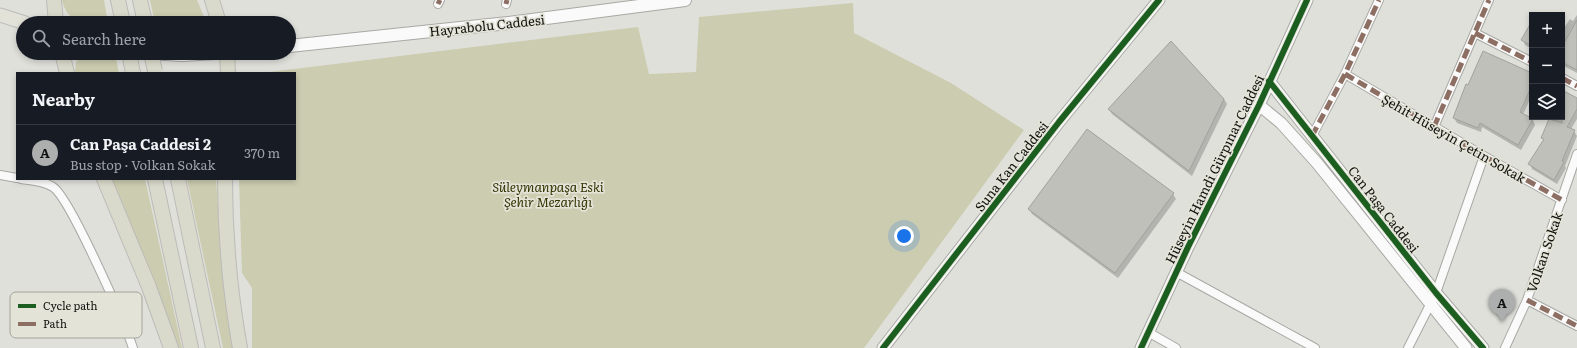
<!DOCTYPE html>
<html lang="en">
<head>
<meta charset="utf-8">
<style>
	:root { --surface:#171b24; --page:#242831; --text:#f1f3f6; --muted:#9ea1a6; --line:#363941; --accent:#adaeae }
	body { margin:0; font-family:Literata,serif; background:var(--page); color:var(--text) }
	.controls { position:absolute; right:12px; top:12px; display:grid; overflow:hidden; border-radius:0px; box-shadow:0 2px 6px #0003 }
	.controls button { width:36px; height:36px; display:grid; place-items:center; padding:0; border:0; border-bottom:1px solid var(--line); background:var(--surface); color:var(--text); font:20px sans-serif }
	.you { position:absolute; left:904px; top:236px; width:14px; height:14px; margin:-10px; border:3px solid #fff; border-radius:50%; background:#1a73e8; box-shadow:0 0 0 6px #1a73e833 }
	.badge { display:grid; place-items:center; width:26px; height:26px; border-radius:50%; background:var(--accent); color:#111; font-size:13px; font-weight:700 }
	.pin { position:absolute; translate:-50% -33px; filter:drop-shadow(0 1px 2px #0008) }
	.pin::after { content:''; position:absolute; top:21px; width:14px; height:12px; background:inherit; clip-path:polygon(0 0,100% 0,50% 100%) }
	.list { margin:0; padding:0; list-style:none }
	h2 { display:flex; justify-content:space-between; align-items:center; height:52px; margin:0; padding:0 16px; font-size:17px }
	h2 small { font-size:13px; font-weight:400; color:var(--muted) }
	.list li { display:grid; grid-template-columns:26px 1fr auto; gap:12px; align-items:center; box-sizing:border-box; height:56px; padding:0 16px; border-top:1px solid var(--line) }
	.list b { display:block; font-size:15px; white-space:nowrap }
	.list p { margin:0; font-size:13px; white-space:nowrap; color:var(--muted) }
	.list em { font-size:13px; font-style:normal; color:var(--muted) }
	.icon { flex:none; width:22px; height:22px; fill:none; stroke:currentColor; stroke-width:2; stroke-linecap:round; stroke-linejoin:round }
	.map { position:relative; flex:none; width:1577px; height:348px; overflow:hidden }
	.search { position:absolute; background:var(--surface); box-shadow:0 2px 6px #0003; left:16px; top:16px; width:280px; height:44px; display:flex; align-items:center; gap:10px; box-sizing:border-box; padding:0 14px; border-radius:22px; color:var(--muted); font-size:15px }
	.panel { position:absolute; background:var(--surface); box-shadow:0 2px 6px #0003; left:16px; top:72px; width:280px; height:108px; border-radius:0px }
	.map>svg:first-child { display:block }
</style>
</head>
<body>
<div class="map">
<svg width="1577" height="348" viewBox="0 0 1577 348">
	<rect width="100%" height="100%" fill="#e0e0db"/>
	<path fill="#ccccb0" d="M62 0H104L108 23C86 23 68 25 62 0Z
		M150 0H197L204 17 202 23H155Z
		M853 3 854 33 951 83 1024 130 864 348H252V288L242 273 239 179H295V73H261L638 27 649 74 696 72 699 17Z
		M86 53 115 54 119 73H75L76 62Z
		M111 179H145L182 348H177Z
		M187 179H216L224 287 234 348H223Z"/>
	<path fill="#0003" d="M1577 15V73L1562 65V31L1570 19 1573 21Z
		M1532 23V49L1525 45 1523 40Z
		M1532 76V99H1530L1523 115 1533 120 1535 125 1521 150 1482 127 1481 132 1457 123 1454 118 1468 86Z
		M1562 91 1577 99V119L1571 129 1574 131 1577 136 1565 166 1566 168 1557 184 1532 169 1530 164 1544 140 1543 137 1551 117H1562Z
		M1224 99 1227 104 1192 176 1112 114 1109 109Z
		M1088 130 1173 194 1176 199 1118 278 1032 214 1029 209Z"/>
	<path fill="#c0c0bb" stroke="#a2a29d" d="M1577 20V70L1562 62V47Z
		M1532 21V46L1521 40Z
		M1171 41 1224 99 1189 171 1108 109Z
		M1483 51 1532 73V85L1520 112 1533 119 1518 145 1480 123 1478 128 1453 118 1466 84 1468 85Z
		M1562 90 1577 98V109L1567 127 1575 130 1562 161 1564 162 1554 180 1528 164 1544 139 1541 138 1549 119 1562 123Z
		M1087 129 1174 193 1115 273 1028 209Z"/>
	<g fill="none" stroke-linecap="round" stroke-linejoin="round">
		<defs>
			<path id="minor" d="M438 4 440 0
				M506 4 507 0
				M1475 33 1532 62
				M1345 74 1484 156 1562 200
				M1562 78 1577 86
				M1434 127 1489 0
				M1312 136 1345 74 1379 0
				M0 175 17 178
				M21 179C31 180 44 181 53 187 70 198 125 324 133 348
				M1176 272 1315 348
				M1527 300 1577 326
				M1148 332 1176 348
				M1408 348 1436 293 1484 156
				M1505 348 1527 300 1577 154"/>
			<path id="tertiary" d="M1269 81 1436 293 1483 348
				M1259 105 1281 123 1317 163 1466 348
				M883 348 1059 122 1159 0
				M1141 348 1188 247 1259 105 1307 0"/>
			<path id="secondary" d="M289 46 508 23 685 0
				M149 53 182 55 216 53"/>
			<path id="primary" d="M0 15 25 23"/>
			<path id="trunk" d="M54 0 56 23
				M118 0 123 23
				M140 0 145 23
				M212 0 219 23
				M62 53 67 73
				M129 53 133 73
				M227 53 228 73
				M104 179 149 287 171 348
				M155 179 191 348
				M178 179 213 348
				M225 179C225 236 230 292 240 348"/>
		</defs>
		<use href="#minor" stroke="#a8a8a4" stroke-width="10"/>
		<use href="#tertiary" stroke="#a8a8a4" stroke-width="13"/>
		<use href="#secondary" stroke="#a8a8a4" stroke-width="14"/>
		<use href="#primary" stroke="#bbbbb9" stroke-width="15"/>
		<use href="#trunk" stroke="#bbbbb9" stroke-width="16"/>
		<use href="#minor" stroke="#fafafa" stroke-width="8"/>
		<use href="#tertiary" stroke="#fafafa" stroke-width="11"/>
		<use href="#secondary" stroke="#fafafa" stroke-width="12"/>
		<use href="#primary" stroke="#e2e2d8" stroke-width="13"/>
		<use href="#trunk" stroke="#dadacc" stroke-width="14"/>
		<defs>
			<path id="trunk-bridge" d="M151 53 155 71"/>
		</defs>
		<use href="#trunk-bridge" stroke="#bbbbb9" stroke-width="16" stroke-linecap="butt"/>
		<use href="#trunk-bridge" stroke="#dadacc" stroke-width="14"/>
		<path stroke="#8d6e63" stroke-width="5" stroke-dasharray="10 5" stroke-linecap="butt" d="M438 4 440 0
			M506 4 507 0
			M1475 33 1532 62
			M1345 74 1484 156 1562 200
			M1562 78 1577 86
			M1434 127 1489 0
			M1312 136 1345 74 1379 0
			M1527 300 1577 326"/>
		<defs>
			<path id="cycleway" d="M1269 81 1436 293 1483 348
				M883 348 1059 122 1159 0
				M1141 348 1188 247 1259 105 1307 0"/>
		</defs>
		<use href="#cycleway" stroke="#e3e3d8" stroke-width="8"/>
		<use href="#cycleway" stroke="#1b5e20" stroke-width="6"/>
	</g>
	<g text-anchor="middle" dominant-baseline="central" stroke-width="3.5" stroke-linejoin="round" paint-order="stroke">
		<g font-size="13" fill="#11110e" stroke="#e3e3d8">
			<text transform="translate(487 25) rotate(-6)">Hayrabolu Caddesi</text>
			<text transform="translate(1454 138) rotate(30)">Şehit Hüseyin Çetin Sokak</text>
			<text transform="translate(1011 166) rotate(-52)">Suna Kan Caddesi</text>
			<text transform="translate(1214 169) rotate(-64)">Hüseyin Hamdi Gürpınar Caddesi</text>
			<text transform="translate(1384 209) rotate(52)">Can Paşa Caddesi</text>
			<text transform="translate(1544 252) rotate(-71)">Volkan Sokak</text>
		</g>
		<g font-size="13" font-style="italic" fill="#363403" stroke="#e3e3d8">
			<text x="548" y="186">Süleymanpaşa Eski<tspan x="548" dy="15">Şehir Mezarlığı</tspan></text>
		</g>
	</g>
	<rect x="10" y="292" width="132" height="46" rx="6" fill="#e3e3d8" stroke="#a4a49b" stroke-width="1"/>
	<rect x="18" y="304" width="18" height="4" fill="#1b5e20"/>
	<rect x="18" y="322" width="18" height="4" fill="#8d6e63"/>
	<g font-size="11" fill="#11110e">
		<text x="43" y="310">Cycle path</text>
		<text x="43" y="328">Path</text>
	</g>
</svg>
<div class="controls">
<button>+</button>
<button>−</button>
<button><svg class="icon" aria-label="layers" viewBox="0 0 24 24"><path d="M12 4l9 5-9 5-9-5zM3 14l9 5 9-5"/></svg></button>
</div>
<div class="you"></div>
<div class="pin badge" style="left:1502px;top:322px">A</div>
<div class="search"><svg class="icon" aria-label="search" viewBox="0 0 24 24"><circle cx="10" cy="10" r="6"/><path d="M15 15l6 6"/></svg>Search here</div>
<section class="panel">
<h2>Nearby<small></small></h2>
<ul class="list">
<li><span class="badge">A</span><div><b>Can Paşa Caddesi 2</b><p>Bus stop · Volkan Sokak</p></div><em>370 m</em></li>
</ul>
</section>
</div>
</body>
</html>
